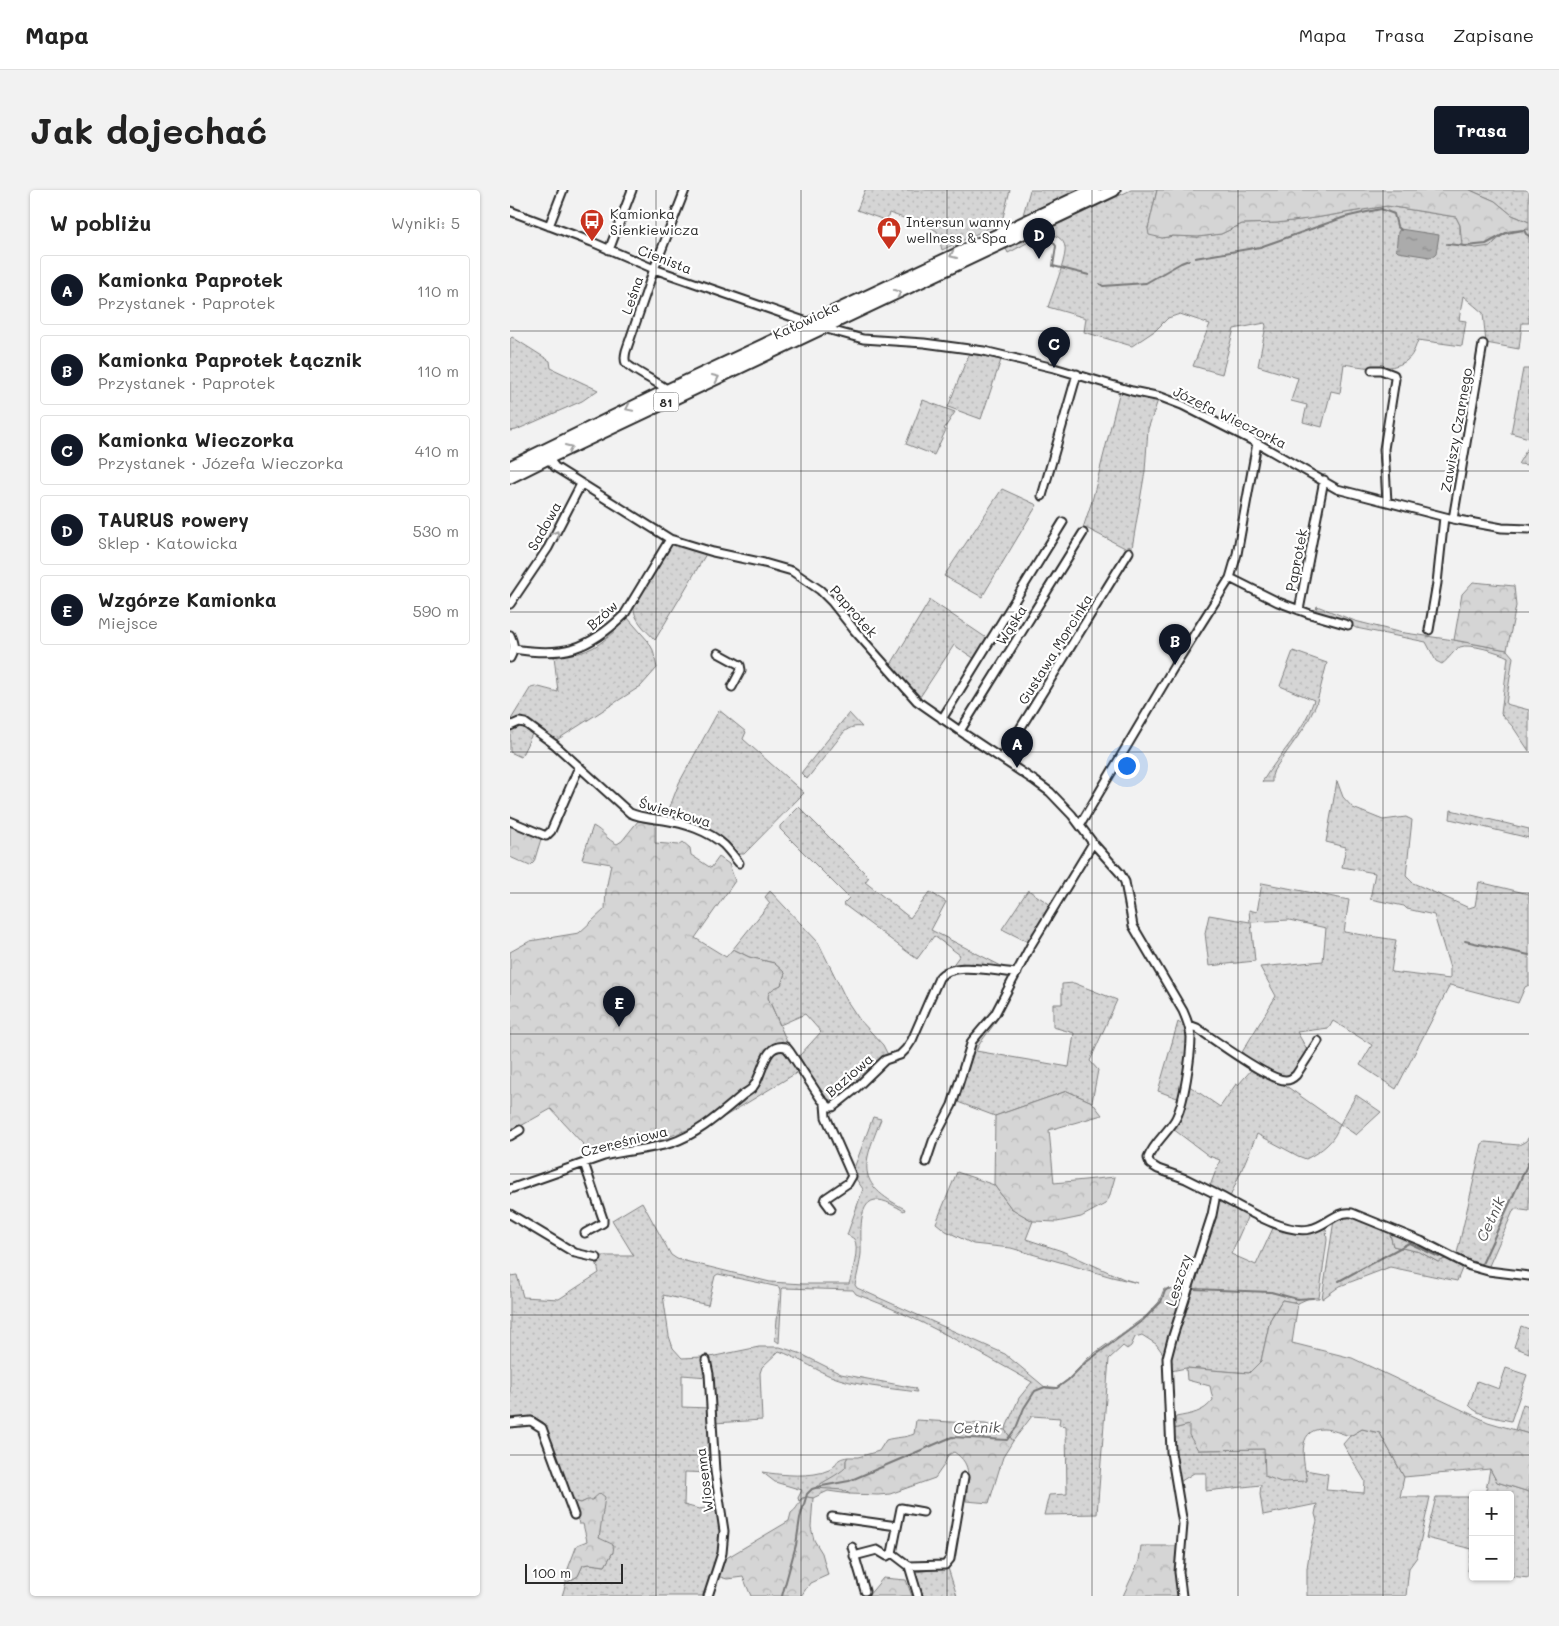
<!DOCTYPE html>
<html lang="pl">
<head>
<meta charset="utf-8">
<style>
	:root { --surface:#fff; --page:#f2f2f2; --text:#222; --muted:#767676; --line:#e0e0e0; --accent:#111827 }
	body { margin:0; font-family:Mali,sans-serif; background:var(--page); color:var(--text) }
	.controls { position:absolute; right:15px; bottom:15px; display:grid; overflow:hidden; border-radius:5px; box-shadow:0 1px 4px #0004 }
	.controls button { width:45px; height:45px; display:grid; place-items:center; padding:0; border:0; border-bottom:1px solid var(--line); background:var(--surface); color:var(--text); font:25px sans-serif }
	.scale { position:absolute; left:15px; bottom:12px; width:98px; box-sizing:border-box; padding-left:5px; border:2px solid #2b2b2b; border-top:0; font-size:14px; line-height:18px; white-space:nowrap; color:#2b2b2b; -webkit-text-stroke:4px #fff; paint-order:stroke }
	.you { position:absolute; left:616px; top:575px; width:18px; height:18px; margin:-12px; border:4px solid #fff; border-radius:50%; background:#1a73e8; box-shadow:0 0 0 8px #1a73e833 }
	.badge { display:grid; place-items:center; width:32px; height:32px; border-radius:50%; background:var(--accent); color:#fff; font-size:16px; font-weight:700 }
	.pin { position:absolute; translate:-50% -41px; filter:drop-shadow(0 1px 2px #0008) }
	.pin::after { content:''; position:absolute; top:26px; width:18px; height:15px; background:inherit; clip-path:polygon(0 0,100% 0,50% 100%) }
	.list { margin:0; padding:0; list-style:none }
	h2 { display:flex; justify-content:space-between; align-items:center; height:65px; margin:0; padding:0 20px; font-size:21px }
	h2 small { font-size:16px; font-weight:400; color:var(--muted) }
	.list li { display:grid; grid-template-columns:32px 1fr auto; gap:15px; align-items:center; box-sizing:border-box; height:70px; margin:0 10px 10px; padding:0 10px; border:1px solid var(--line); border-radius:5px }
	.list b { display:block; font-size:19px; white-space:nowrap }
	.list p { margin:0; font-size:16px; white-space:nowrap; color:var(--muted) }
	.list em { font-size:16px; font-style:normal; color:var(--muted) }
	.map { position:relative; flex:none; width:1019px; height:1406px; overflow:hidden; border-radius:5px }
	header { display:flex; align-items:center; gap:30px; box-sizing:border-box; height:70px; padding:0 25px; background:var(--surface); border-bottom:1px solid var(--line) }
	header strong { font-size:24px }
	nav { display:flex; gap:28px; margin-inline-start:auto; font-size:18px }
	.intro { display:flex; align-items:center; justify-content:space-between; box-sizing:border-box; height:120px; padding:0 30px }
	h1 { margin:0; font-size:35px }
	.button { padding:12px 22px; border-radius:5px; background:var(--accent); color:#fff; font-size:18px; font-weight:700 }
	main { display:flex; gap:30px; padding:0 30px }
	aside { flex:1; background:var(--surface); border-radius:5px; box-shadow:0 1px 4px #0004 }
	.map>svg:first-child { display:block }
</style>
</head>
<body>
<header>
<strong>Mapa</strong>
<nav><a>Mapa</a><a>Trasa</a><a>Zapisane</a></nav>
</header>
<div class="intro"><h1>Jak dojechać</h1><a class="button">Trasa</a></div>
<main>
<aside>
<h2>W pobliżu<small>Wyniki: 5</small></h2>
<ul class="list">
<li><span class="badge">A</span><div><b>Kamionka Paprotek</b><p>Przystanek · Paprotek</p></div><em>110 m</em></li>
<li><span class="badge">B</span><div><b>Kamionka Paprotek Łącznik</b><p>Przystanek · Paprotek</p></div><em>110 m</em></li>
<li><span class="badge">C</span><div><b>Kamionka Wieczorka</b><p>Przystanek · Józefa Wieczorka</p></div><em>410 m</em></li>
<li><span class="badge">D</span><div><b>TAURUS rowery</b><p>Sklep · Katowicka</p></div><em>530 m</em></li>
<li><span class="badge">E</span><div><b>Wzgórze Kamionka</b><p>Miejsce</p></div><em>590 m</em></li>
</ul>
</aside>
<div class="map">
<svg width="1019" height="1406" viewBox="0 0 1019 1406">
	<defs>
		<pattern id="grass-dots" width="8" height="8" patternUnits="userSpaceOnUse" patternTransform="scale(1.25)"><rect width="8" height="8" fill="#d5d5d5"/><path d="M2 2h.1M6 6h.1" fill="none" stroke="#b7b7b7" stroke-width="1.8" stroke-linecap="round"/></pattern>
		<pattern id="forest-crowns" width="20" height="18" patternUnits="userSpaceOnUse" patternTransform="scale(1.25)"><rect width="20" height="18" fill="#d5d5d5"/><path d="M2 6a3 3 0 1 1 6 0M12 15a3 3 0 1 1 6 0" fill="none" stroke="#b7b7b7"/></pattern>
		<pattern id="water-ripples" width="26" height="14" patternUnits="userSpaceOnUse" patternTransform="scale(1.25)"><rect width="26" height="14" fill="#ababab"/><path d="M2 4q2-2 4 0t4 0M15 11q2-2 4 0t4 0" fill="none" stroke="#8b8b8b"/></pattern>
	</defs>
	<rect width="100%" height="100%" fill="#f2f2f2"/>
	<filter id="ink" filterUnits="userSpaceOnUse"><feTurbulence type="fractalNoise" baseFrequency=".02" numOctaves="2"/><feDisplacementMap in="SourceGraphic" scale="10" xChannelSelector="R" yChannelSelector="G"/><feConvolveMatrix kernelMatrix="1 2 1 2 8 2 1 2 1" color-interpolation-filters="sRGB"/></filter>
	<g filter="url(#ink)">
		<path fill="url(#grass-dots)" stroke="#808080" d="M355 0H500L491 35 479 38 432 60 427 41 417 36 379 23 377 31 347 20Z
			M520 0H570L513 25Z
			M621 0H647L638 39 652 48 663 46 688 47 711 44 732 34 767 33 805 28 877 16 946 27 950 35V44L981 56C994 42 1001 41 1019 39V133H1012L1009 159 976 153 973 123 953 106 949 130 956 131 952 156 908 150C905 158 903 166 896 171 881 182 851 177 834 174L830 203 821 201 812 237 793 232 797 215 781 211 788 188 748 176 756 136 755 133 724 139 712 184 683 176 700 134 670 124 658 128 646 140 622 156 574 142 576 128 538 117C542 105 557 67 555 57 554 49 545 44 537 44 529 45 507 59 498 63L496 59Z
			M960 0H1019V32L1002 25 985 11Z
			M2 147 40 171 41 178 88 200 72 211 6 240 0 241V149Z
			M459 163 491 170 471 229 438 217Z
			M1013 179H1019V248L1001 243Z
			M610 200 620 205 648 210 638 239 635 281 622 358 617 359 578 339 573 338 582 311Z
			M413 210 445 222 434 239 436 240 424 265 396 254Z
			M1019 256V275L1008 274Z
			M492 299 527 315 472 407 434 386Z
			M160 353 196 364 145 450C136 440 122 429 124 414Z
			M420 410 478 449 465 469 444 455 410 507 380 476Z
			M807 416 845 431 888 442 944 450 997 460 1003 467 996 514 1019 520V561L1003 537 991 524 998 467C989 462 959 453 950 457 944 460 939 469 932 474L926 471 916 452 846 438 834 431 805 422Z
			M117 427 138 451 143 460 147 478 131 496 45 551 12 529 8 528 0 531 21 497 25 496 48 502 44 466C52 465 61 464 69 463 89 458 104 443 117 427Z
			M783 461 817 473 806 515 796 535 764 580 762 586V592H752C769 564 794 542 804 510L770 496Z
			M209 520 236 542 233 549 294 603 234 664H226C206 640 185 637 156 627L169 593Z
			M339 523 352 537C345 536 340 537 334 542L297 589 291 583Z
			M11 534 25 544H22L11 567 0 562V540L2 537Z
			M827 591 833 607 843 618 873 630 896 627 902 630 896 686 903 693 959 718 965 716 969 692 1019 704V795L1015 797 1008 813 940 795 886 899 850 875 862 855 823 831 819 838 787 842 798 861 784 883 779 887H771L731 864 766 806 750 777 813 771 816 738 779 730 741 732 745 771 699 776 695 743 699 725 740 732 739 720 747 722 752 693 839 710 834 742 886 750 881 782 940 789V778L924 725 897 719 894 716 860 709 865 683 832 677 836 657 816 652Z
			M289 617 359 687 355 692 400 728 420 702 436 712 421 740 499 780 442 776 450 765 424 746 407 769 333 714 339 708 270 639V636Z
			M941 620 1019 639V648L940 629Z
			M518 700 541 715 518 752 492 739Z
			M260 701 308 752 337 811 349 829 373 855 378 865 326 911 315 909 289 866 311 842 295 824 270 835 258 808C258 800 264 798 271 795L275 783 264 773 239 767 223 759 260 713 255 707Z
			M564 793 607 810 580 871 588 880 582 912 557 901 485 926 445 911 461 858 487 825 489 826C483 838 471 849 466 861L559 877 564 843 543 837V814H552V794Z
			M668 832 675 837 678 853 670 909 648 901Z
			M272 861 281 868 288 882 194 939C207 929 243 907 250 895 257 882 255 863 272 861Z
			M743 878 779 898 830 934 846 905 871 922 846 945 830 934C824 952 813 960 796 969L788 966 747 944 720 1007 700 996 710 970 699 966 663 939 678 895 710 917 726 894 728 895Z
			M363 927 371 929C353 975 344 993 395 1019L394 1021C386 1017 375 1009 365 1010 346 1013 352 1051 351 1064 350 1074 347 1085 345 1095L347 1098 495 1164 536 1198 545 1199 560 1188 578 1168 636 1126 649 1112 654 1099 668 1100 675 1099 654 1165 646 1154 632 1145 625 1147 621 1156 617 1159 613 1156 599 1169 587 1324 534 1325 539 1305 557 1304 556 1236 549 1235 550 1228 522 1226 503 1251 495 1240 509 1208 522 1192C465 1160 408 1127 346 1104L343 1100 273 1098 272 1099 269 1153 265 1150 270 1100 269 1097 208 1084 205 1086 198 1115 153 1105 159 1146 163 1158 172 1168 192 1167 198 1187 172 1185V1217L199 1218 198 1262 203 1283 175 1282 174 1315 189 1319 207 1316 210 1340 209 1359 195 1406H52L56 1393 68 1386 73 1375 79 1374 95 1376 103 1362 89 1349 90 1341 86 1309C81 1311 76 1310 71 1313L63 1311 33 1232 22 1226 0 1229V1086L7 1085 13 1107 49 1109 89 1083 86 1070 89 1066H124L102 1030 132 1012 161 1065 167 1069 260 1092 293 1094H339C342 1084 350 1057 344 1049 343 1048 338 1045 337 1045L353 999 344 986 343 981Z
			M1019 947V1021L1004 1019 978 1078 960 1074 946 1068 972 954 975 952 1009 955 1016 951Z
			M447 982 484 995 501 1018 523 1031 516 1049 552 1061 614 1089 628 1093 602 1087 501 1058 463 1054 436 1041 426 1033Z
			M710 1010 739 1023 721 1064 746 1075 764 1036 814 1038 816 1039 817 1050 809 1108H799L788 1113 772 1110 760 1130 751 1171 739 1183 676 1178 661 1181V1165L707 1013Z
			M842 1026 879 1040 883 1056 910 1062 928 1072 937 1068 953 1076 947 1091 880 1077 830 1096 812 1109 824 1030 827 1027Z
			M1011 1136 1019 1139V1163L1004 1157Z
			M249 1157H270L289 1163 331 1184 405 1198 407 1202C379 1198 344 1196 318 1185 301 1177 286 1167 269 1161L252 1177 250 1183 252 1230 204 1233 200 1167Z
			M996 1178 1017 1185 1001 1231C989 1228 967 1226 959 1215L967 1191 989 1199Z
			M1013 1214 1019 1216V1244L1005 1240Z
			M679 1235 688 1260 754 1259 797 1290 795 1280 818 1284 816 1300 854 1303 855 1291 833 1254 840 1246 852 1239 870 1243 894 1287 890 1307H920L907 1367 899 1378 896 1406H797V1378L800 1358 807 1331 805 1324 807 1314 753 1325 750 1304 751 1295 696 1301V1283H684L668 1293 663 1239Z
			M338 1267 336 1271V1277L329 1284 306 1297 334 1300 340 1304 318 1301 303 1308 297 1307 292 1308 289 1311 288 1308 292 1300 265 1292 252 1282C271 1285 302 1288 319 1280 329 1275 323 1269 338 1267Z
			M980 1279 987 1292 1019 1302V1388L1000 1386V1305H975Z
			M926 1307H963V1382L958 1381 962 1359 916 1348Z
			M438 1378 447 1406H413L405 1382Z"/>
		<path fill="url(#forest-crowns)" stroke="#808080" d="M647 0H960L985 11 1002 25 1019 32V39L999 41 989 47 981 56 966 58 952 56 950 35 946 27 877 16 805 28 767 33 732 34 711 44 688 47 663 46 652 48 639 45 638 39Z
			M963 392 1004 396 1006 416 997 460 944 450 952 404Z
			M128 631 145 634V653L169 655 173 652 180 658 181 665 201 678 209 667 219 674 225 691 185 748 216 767 223 759 239 767 264 773 275 783 271 795C265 798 258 800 258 808L277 852 266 855 256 861 240 895 202 925 182 938 158 947 96 959 83 965 41 919 0 942V762L20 751 69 743 95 719 96 700 101 674 72 669 83 636C93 641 97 650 107 654L112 651Z
			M0 634 29 646 31 649 24 672 20 676 0 667Z
			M557 901 582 912 592 925 539 940 544 993 605 987 599 1008 595 1014 571 1027 547 1032 523 1031 509 1023 501 1018 484 995 485 926Z
			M879 1040 911 1053 937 1068 928 1072 910 1062 883 1056Z
			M772 1110 788 1113 782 1153 842 1168 978 1232 1019 1244V1302L987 1292 980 1279 894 1287 870 1243 852 1239 840 1246C832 1244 822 1239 813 1239 785 1239 794 1273 797 1291L771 1292 755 1286 754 1259 688 1260 679 1245V1235L663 1239 666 1227C681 1224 693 1223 703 1210L700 1196 677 1190 676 1178 739 1183 751 1171 760 1130Z
			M406 1230 476 1234 495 1240 503 1251 493 1267 479 1313 456 1311C457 1290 464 1275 444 1262L438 1265 434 1275 425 1288 380 1304 368 1305 340 1304 333 1300 305 1298C315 1290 327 1286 336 1277V1270L338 1267H348L369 1261 376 1250C385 1247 395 1248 404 1244Z
			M90 1303 95 1307 89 1348 104 1355 103 1362 95 1376 80 1374 73 1375 68 1386 56 1393V1384L67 1355 77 1351 73 1334H69L63 1311 71 1313 77 1310H82Z
			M297 1307 303 1308 301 1337 304 1350 312 1363 318 1385 300 1393 291 1406H241L233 1387 217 1389 207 1386 213 1370 279 1331 281 1323C291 1316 287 1309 297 1307Z
			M631 1356H668C665 1373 667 1388 669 1406H613L629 1371Z
			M373 1388 396 1390 402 1406H358Z"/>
		<path fill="url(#water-ripples)" stroke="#787878" d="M890 39 929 45 926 64 924 66 920 67 888 62 886 60 888 42Z"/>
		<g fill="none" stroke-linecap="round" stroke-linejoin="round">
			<path stroke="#787878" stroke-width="2" d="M537 54 540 52H543L546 56 543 76 579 85
				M937 54 956 56 976 54 996 43 1014 40 1016 44 1019 46
				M685 68 750 57 835 27 857 22 871 19 884 24 887 36 891 40
				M590 94 593 96 636 93 671 73 679 70
				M955 751 1019 765
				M948 1066 970 1075 972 1074 1019 971
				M829 1091 899 1053 929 1067
				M683 1099 761 1102 787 1109 803 1108
				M272 1406 286 1355 290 1328 297 1304 302 1299 312 1296 339 1291 442 1247 497 1250 506 1238 514 1218 525 1201 535 1197 547 1198 558 1190 575 1173 633 1130 651 1112 655 1101 659 1098"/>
			<defs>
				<path id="minor" d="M0 21 82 52 144 79 300 133
					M39 36 53 0
					M99 60 122 0
					M313 138 353 149 414 153 474 161 544 178 622 201 651 207 672 215 747 253 827 299 943 329 992 338 1019 339
					M862 180H871L884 185 885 189 874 259 877 312
					M158 200C149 193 120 179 116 173 114 169 115 165 116 161L144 79 175 0
					M38 268 45 277 160 349 203 362 254 373 282 381 310 400 322 412 345 441 407 511 450 541 525 591 540 602 562 625 583 653 610 683 615 692 623 736 673 821C677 830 680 837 681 847 681 865 674 915 665 930 657 943 643 954 638 968L640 974 648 979 676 989 706 1004 702 1025 662 1149 657 1168 661 1262 673 1334 669 1382 672 1406
					M532 306 567 184
					M943 329 973 154
					M720 388 768 412 800 424 838 435
					M0 414 38 358 71 294
					M789 420 814 290
					M919 440 927 393 934 327
					M0 445C4 454 5 459 0 468
					M4 459C53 467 78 460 114 425L160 349
					M208 463 230 475 231 480 222 497
					M432 529 553 332
					M0 536 9 532 15 533 44 554 120 623C131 628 142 628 154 630 174 633 199 641 214 655 219 660 224 667 229 673
					M450 541 573 343
					M492 568 619 362
					M0 631 36 646 41 641 69 577
					M570 635 665 475 720 388 727 364 747 253
					M679 835 687 838C703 849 760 891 776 890 780 890 783 888 786 885L808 851
					M315 914 316 927 342 986 338 993 316 1008 315 1011 321 1019
					M0 946 10 940
					M416 972 423 951 442 915 462 851 485 824 521 755 583 653
					M74 973 93 1029V1033L75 1043
					M0 999 94 966C116 960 139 960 161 953 189 944 212 922 234 904 237 902 241 900 243 897 254 884 253 852 276 857L280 862 311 909 319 917H323L343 901 375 870 390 865 396 859 402 850 429 788C442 770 486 782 507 783
					M706 1004C730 1016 774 1045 800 1039 816 1036 825 1021 842 1023L911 1051 960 1076 978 1081 1019 1086
					M0 1024 65 1063 87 1068
					M196 1170 199 1184 205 1281 214 1341 212 1363 198 1406
					M0 1233 21 1231 32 1238 64 1325
					M413 1322 391 1318 382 1363 399 1376 435 1375 440 1369 454 1287
					M322 1327 387 1336
					M342 1357 355 1401
					M344 1366 367 1360 377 1366 382 1363
					M399 1376 408 1406"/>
				<path id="primary" d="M0 277 158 200 583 0
					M0 287 38 268 604 0"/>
			</defs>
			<use href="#minor" stroke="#2b2b2b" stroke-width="11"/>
			<use href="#primary" stroke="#2b2b2b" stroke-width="15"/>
			<use href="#minor" stroke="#fff" stroke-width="7"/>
			<use href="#primary" stroke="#fff" stroke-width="11"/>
		</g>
		<defs><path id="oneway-chevron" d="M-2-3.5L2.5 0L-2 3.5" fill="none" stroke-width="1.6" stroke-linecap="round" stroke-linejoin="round" transform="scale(1.25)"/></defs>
		<g stroke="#a0a0a0">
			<use href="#oneway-chevron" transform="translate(443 65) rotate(155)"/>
			<use href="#oneway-chevron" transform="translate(388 103) rotate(-25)"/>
			<use href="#oneway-chevron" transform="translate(206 188) rotate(-25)"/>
			<use href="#oneway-chevron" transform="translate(119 218) rotate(154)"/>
			<use href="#oneway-chevron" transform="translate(59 258) rotate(-25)"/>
			<use href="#oneway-chevron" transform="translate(46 344) rotate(-61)"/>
		</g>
	</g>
	<path fill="none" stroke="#2b2b2b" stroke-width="1" stroke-opacity="0.55" d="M146 0V1406M291 0V1406M437 0V1406M582 0V1406M728 0V1406M873 0V1406M0 141H1019M0 281H1019M0 422H1019M0 562H1019M0 703H1019M0 844H1019M0 984H1019M0 1125H1019M0 1265H1019"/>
	<defs>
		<symbol id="bus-pin" viewBox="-11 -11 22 30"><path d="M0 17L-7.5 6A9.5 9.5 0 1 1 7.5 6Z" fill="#c8321e" stroke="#fff"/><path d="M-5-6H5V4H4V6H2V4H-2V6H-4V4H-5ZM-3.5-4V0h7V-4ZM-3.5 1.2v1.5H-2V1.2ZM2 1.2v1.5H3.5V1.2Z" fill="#fff"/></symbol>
		<symbol id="shop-pin" viewBox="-11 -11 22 30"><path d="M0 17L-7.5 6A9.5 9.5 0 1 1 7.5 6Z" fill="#c8321e" stroke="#fff"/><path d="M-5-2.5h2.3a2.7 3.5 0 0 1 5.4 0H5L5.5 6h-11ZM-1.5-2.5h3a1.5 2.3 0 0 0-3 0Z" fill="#fff"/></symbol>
	</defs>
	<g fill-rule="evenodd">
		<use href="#bus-pin" x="68" y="17" width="28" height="38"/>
		<use href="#shop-pin" x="365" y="25" width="28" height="38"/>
	</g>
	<g text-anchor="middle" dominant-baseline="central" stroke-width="4.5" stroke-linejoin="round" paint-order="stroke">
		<rect fill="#fff" stroke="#6b6b6b" stroke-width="1" x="143.5" y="202.5" width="25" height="19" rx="4"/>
		<g font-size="12" font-weight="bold" fill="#2b2b2b">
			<text x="156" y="212">81</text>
		</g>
		<g font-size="14" fill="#2b2b2b" stroke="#fff" text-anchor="start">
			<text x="100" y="23">Kamionka<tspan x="100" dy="16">Sienkiewicza</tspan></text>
			<text x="396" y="31">Intersun wanny<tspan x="396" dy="16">wellness &amp; Spa</tspan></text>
		</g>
		<g font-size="14" fill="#2b2b2b" stroke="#fff">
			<text transform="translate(155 69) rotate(21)">Cienista</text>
			<text transform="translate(122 105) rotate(-71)">Leśna</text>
			<text transform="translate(296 130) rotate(-25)">Katowicka</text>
			<text transform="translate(720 227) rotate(26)">Józefa Wieczorka</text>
			<text transform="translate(946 240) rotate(-80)">Zawiszy Czarnego</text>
			<text transform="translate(34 336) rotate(-61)">Sadowa</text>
			<text transform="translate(786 370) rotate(-79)">Paprotek</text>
			<text transform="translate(344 421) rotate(49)">Paprotek</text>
			<text transform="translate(92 425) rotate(-42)">Bzów</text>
			<text transform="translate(501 435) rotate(-58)">Wąska</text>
			<text transform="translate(545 459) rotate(-58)">Gustawa Morcinka</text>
			<text transform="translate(165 622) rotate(16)">Świerkowa</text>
			<text transform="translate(339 885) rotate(-41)">Baziowa</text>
			<text transform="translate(114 951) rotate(-14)">Czereśniowa</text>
			<text transform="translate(668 1090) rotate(-72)">Leszczy</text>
			<text transform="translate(194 1290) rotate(-97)">Wiosenna</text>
		</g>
		<g font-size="15" font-style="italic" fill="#585858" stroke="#fff">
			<text transform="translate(980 1029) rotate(-65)">Cetnik</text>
			<text transform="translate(467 1237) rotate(-1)">Cetnik</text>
		</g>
	</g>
</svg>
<div class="controls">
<button>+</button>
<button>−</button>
</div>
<div class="scale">100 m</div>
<div class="you"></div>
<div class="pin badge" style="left:507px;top:578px">A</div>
<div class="pin badge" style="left:665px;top:475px">B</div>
<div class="pin badge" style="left:544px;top:178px">C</div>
<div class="pin badge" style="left:529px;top:69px">D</div>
<div class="pin badge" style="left:109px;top:837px">E</div>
</div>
</main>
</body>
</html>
